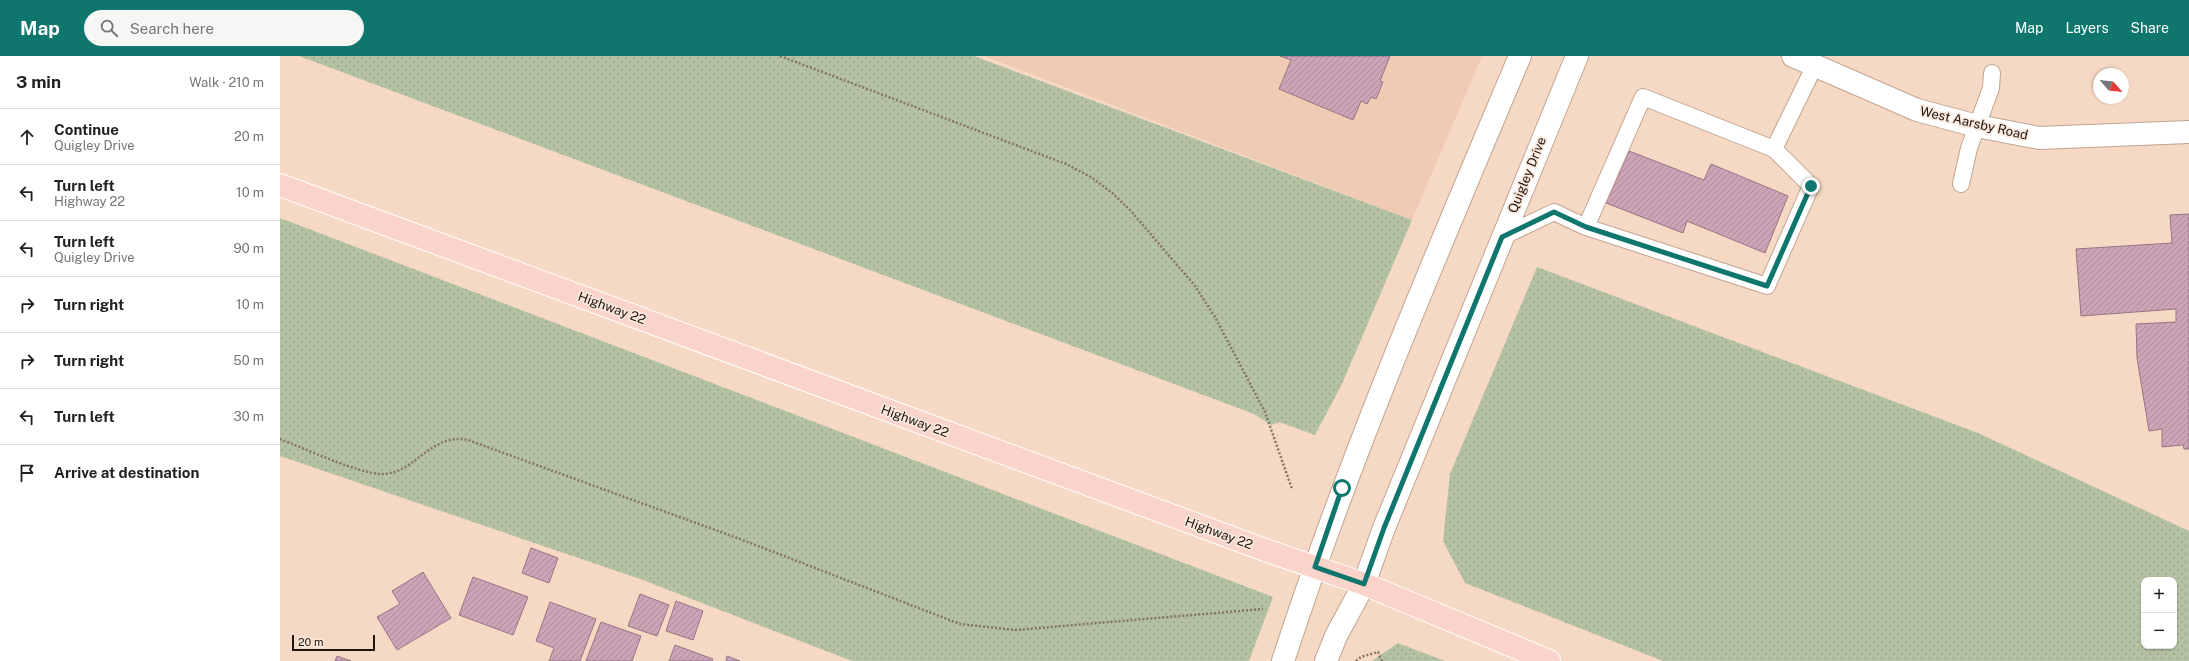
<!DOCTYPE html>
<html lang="en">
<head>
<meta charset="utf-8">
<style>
	:root { --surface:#fff; --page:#f6f6f6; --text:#202124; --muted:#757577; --line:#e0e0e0; --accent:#0f766e }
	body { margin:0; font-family:"Public Sans",sans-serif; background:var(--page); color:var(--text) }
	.controls { position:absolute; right:12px; bottom:12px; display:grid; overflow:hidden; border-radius:8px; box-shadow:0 1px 3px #0004 }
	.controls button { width:36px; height:36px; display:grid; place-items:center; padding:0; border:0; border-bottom:1px solid var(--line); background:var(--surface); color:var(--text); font:20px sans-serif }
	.compass { position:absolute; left:1813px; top:12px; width:36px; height:36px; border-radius:50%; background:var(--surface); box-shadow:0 1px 3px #0004; rotate:118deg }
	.scale { position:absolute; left:12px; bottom:10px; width:83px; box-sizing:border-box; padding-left:4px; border:2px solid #1f150e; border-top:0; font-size:11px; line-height:14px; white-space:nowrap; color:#1f150e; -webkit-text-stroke:3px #fbe8dd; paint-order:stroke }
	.stop { position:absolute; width:12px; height:12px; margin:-9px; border:3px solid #0f766e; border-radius:50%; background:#fff }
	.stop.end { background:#0f766e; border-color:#fff; box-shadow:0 1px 4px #0008 }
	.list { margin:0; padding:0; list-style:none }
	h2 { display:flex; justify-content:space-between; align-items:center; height:52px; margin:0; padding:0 16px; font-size:17px }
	h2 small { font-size:13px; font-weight:400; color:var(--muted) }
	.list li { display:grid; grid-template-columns:26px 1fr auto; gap:12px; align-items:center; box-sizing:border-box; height:56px; padding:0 16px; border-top:1px solid var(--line) }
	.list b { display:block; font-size:15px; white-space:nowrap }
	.list p { margin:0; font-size:13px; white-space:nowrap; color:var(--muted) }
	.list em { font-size:13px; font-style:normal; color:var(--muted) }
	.icon { flex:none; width:22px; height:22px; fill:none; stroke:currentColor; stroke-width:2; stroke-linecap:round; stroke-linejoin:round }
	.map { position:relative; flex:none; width:1909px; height:605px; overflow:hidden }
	header { display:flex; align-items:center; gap:24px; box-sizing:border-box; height:56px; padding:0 20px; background:var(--accent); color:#fff }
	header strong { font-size:19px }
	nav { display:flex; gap:22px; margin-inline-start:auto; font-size:14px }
	.search { width:280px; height:36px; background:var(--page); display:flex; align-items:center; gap:10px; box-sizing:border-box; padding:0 14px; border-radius:22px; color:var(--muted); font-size:15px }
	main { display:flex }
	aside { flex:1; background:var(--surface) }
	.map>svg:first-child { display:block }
</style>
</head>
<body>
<header>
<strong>Map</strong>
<div class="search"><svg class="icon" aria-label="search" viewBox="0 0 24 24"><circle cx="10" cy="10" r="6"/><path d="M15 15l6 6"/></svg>Search here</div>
<nav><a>Map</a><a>Layers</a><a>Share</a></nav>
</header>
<main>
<aside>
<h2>3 min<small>Walk · 210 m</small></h2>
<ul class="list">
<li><svg class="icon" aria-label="ahead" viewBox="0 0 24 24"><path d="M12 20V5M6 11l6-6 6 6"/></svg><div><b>Continue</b><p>Quigley Drive</p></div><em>20 m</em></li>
<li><svg class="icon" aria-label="left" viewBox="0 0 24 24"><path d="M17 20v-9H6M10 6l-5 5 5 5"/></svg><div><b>Turn left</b><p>Highway 22</p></div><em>10 m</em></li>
<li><svg class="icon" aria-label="left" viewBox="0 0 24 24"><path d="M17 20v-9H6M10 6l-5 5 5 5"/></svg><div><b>Turn left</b><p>Quigley Drive</p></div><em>90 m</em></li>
<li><svg class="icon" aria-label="right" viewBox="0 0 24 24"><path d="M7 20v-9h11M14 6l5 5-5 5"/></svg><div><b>Turn right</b></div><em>10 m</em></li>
<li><svg class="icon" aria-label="right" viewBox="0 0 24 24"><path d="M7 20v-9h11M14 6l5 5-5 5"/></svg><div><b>Turn right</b></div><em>50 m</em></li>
<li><svg class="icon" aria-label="left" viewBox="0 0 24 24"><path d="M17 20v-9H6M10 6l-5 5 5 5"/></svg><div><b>Turn left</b></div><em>30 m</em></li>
<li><svg class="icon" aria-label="arrive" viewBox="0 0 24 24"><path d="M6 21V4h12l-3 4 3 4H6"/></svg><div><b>Arrive at destination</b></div></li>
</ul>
</aside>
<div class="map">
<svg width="1909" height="605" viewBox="0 0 1909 605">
	<defs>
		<pattern id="grass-dots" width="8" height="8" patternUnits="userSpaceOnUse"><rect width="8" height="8" fill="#b4c2a3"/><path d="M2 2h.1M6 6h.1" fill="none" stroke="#9aa68b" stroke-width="1.8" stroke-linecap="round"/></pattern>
		<pattern id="building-hatch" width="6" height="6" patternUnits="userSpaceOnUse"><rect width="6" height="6" fill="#cca4b6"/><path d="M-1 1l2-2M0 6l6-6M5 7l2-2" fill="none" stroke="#af8c9b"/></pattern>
	</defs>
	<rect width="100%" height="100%" fill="#f6d9c5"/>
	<path fill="#efcbb3" d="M704 0H1202L1132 164Z"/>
	<path fill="url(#grass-dots)" fill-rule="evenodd" d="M19 0H694L1132 164 1062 328 1035 379 999 366 991 369 974 358Z
		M0 162 993 541 969 605H572L360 523 0 400Z
		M1257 211 1698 377 1909 475V605H1383L1185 527 1163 485 1170 418ZM1864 524H1894V590H1864Z
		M1118 587 1165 605H1092Z"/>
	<path fill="url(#building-hatch)" stroke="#947683" d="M1000 0H1110L1100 25 1103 26 1096 43 1091 41 1087 48 1081 45 1073 64 999 33 1011 4Z
		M1349 95 1424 124 1431 108 1508 140 1485 197 1407 165 1403 177 1326 147Z
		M1909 158V393H1904L1903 389 1882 391V373L1869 375 1857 302 1856 268 1896 266V253L1801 260 1796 193 1892 187 1890 159Z
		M251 492 278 502 269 527 242 517Z
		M143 516 171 562 117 594 97 561 120 548 112 535Z
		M193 521 248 541 233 579 179 559Z
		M360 538 389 549 377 580 348 570Z
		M396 545 423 555 413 584 386 575Z
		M270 546 316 563 300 605H269L274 592 256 585Z
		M321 566 361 580 352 605H306Z
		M395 589 433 603 432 605H389Z
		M57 600 71 605H55Z
		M447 600 460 605H446Z"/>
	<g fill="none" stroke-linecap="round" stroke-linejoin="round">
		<defs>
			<path id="service" d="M1681 128 1689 92 1711 32 1712 17
				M1306 171 1363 41 1494 93
				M1222 181 1274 156 1306 171 1487 230 1531 130 1494 93 1535 9"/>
			<path id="minor" d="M1513 0 1637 54 1697 70 1759 82 1909 76"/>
			<path id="tertiary" d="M1003 605C1070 399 1156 199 1240 0
				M1046 605 1056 580 1084 528 1104 472 1297 0"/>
			<path id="primary" d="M0 129 985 494 1084 528 1269 605"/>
		</defs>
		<use href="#service" stroke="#c0a491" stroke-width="18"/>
		<use href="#minor" stroke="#c0a491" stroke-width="24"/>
		<use href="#tertiary" stroke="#c0a491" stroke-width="24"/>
		<use href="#primary" stroke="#fff" stroke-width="24"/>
		<path stroke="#887467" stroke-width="2.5" stroke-dasharray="2 2" stroke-linecap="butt" d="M500 0 786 108 811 121 832 137 850 154 915 230 935 261 985 356 1012 433
			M0 383C24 392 79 418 102 418 135 418 151 376 188 384L460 483 680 568 735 574 983 553
			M1076 605 1081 601 1098 596 1102 605"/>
		<use href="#service" stroke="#fff" stroke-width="16"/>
		<use href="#minor" stroke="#fff" stroke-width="22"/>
		<use href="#tertiary" stroke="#fff" stroke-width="22"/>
		<use href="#primary" stroke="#fad3ca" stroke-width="22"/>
	</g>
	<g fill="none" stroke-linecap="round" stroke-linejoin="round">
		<path stroke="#0f766e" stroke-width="5" d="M1062 432 1035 511 1084 528 1104 472 1222 181 1274 156 1306 171 1487 230 1531 130"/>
	</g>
	<g text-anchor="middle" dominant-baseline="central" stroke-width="3.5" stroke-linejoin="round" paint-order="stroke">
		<g font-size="13" fill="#1f150e" stroke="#fbe8dd">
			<text transform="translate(1694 67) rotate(13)">West Aarsby Road</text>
			<text transform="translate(1247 119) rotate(-68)">Quigley Drive</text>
			<text transform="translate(332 252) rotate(20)">Highway 22</text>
			<text transform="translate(635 365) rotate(20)">Highway 22</text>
			<text transform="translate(939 477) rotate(20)">Highway 22</text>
		</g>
	</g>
</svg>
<div class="controls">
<button>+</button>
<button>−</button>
</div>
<svg class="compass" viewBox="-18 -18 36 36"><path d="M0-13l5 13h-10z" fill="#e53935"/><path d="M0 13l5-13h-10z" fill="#757577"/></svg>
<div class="scale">20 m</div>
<div class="stop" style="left:1062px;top:432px"></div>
<div class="stop end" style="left:1531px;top:130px"></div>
</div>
</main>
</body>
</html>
